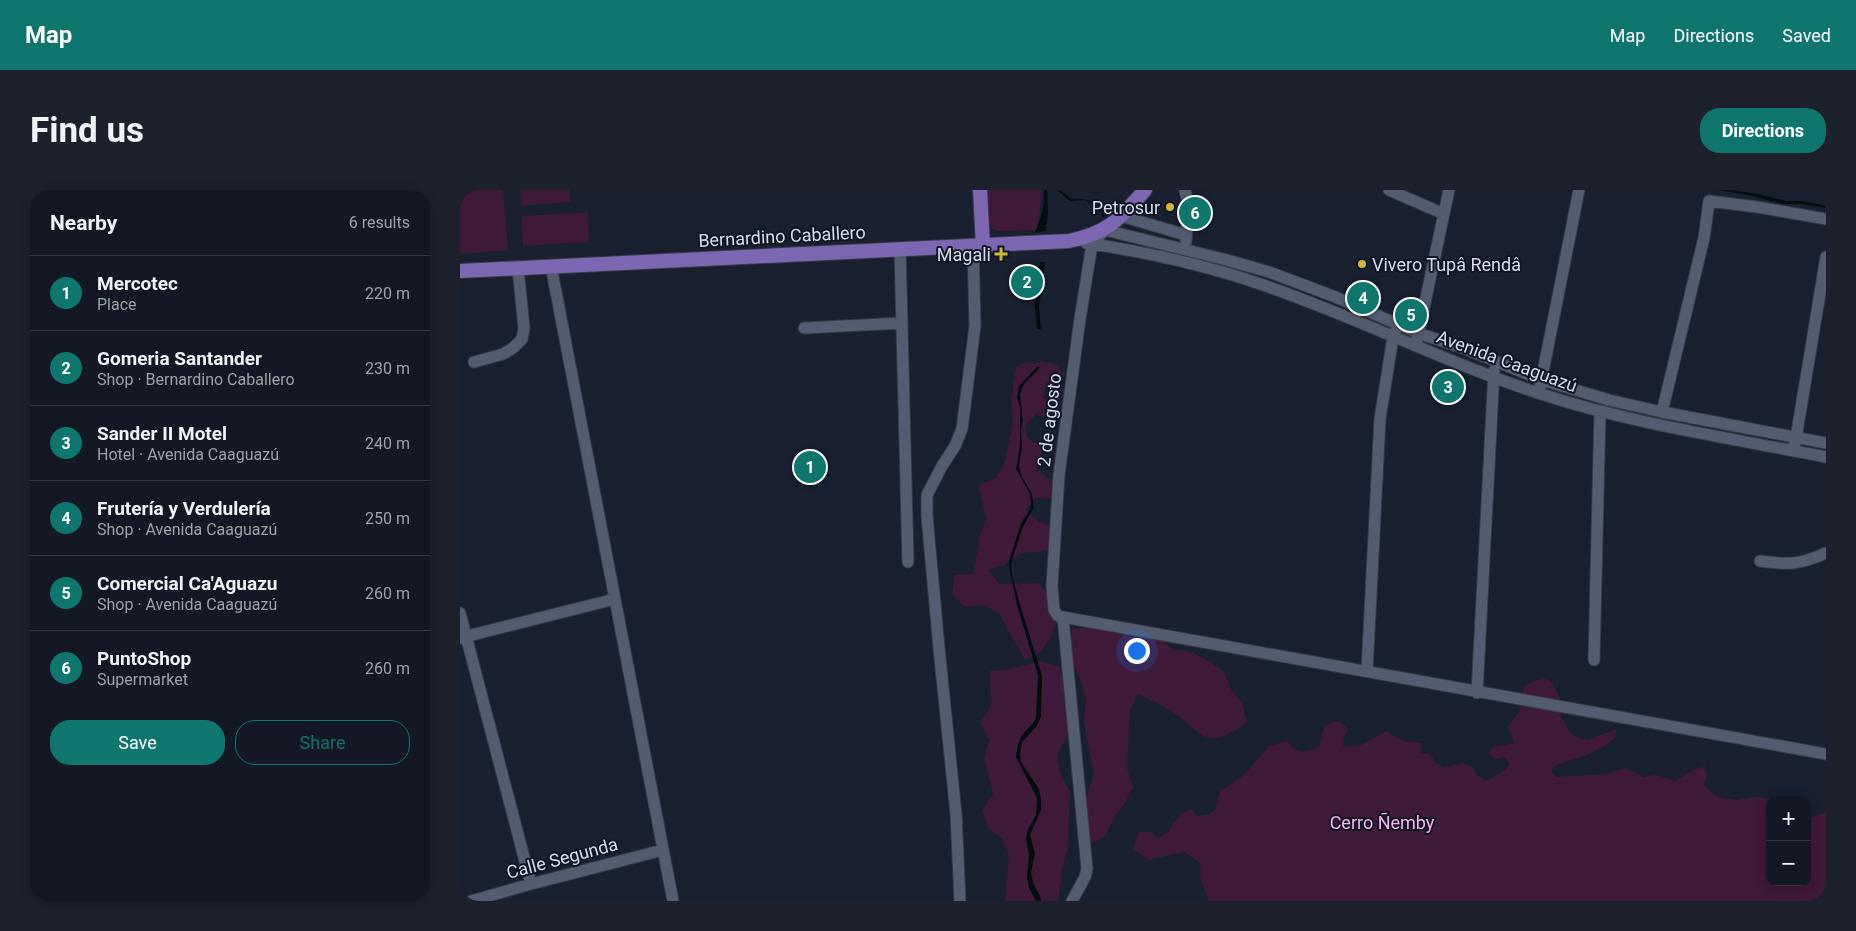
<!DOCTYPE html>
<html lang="en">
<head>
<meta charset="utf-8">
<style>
	:root { --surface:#131824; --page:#1c212c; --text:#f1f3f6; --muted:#9da0a6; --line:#323741; --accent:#0f766e }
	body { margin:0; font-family:Roboto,sans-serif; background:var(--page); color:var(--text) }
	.controls { position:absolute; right:15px; bottom:15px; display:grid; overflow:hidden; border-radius:10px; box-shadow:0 2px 12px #0003 }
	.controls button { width:45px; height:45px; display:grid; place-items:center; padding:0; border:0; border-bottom:1px solid var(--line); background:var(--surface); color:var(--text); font:25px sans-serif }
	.you { position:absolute; left:676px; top:460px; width:18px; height:18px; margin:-12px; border:4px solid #fff; border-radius:50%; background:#1a73e8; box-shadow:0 0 0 8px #1a73e833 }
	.badge { display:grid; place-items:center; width:32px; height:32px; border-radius:50%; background:var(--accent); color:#fff; font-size:16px; font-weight:700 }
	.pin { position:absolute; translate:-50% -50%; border:2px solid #fff; box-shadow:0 1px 5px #0006 }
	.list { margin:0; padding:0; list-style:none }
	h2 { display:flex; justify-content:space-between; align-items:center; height:65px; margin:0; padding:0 20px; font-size:21px }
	h2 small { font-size:16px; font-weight:400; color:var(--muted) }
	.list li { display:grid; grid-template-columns:32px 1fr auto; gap:15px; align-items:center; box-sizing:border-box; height:75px; padding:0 20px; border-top:1px solid var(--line) }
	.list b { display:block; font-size:19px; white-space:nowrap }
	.list p { margin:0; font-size:16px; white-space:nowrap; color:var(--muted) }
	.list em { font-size:16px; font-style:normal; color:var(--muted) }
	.actions { display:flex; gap:10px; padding:15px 20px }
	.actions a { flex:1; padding:11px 0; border:1px solid var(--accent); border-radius:20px; text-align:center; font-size:18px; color:var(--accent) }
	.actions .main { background:var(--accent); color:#fff }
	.map { position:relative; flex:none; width:1366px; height:711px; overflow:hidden; border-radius:20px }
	header { display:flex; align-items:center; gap:30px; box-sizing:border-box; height:70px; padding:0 25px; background:var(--accent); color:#fff }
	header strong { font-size:24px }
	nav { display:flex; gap:28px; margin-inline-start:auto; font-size:18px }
	.intro { display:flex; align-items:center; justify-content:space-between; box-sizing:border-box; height:120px; padding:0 30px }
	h1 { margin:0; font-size:35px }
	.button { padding:12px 22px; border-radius:20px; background:var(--accent); color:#fff; font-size:18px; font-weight:700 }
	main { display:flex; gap:30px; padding:0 30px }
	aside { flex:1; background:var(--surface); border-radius:20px; box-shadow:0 2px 12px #0003 }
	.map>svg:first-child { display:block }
</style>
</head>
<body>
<header>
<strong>Map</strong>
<nav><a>Map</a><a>Directions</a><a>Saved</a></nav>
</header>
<div class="intro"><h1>Find us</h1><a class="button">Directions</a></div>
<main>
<aside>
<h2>Nearby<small>6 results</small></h2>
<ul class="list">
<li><span class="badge">1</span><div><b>Mercotec</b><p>Place</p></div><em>220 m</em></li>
<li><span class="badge">2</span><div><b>Gomeria Santander</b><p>Shop · Bernardino Caballero</p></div><em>230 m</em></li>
<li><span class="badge">3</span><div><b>Sander II Motel</b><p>Hotel · Avenida Caaguazú</p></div><em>240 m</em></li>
<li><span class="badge">4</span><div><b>Frutería y Verdulería</b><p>Shop · Avenida Caaguazú</p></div><em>250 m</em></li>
<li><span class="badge">5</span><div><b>Comercial Ca'Aguazu</b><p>Shop · Avenida Caaguazú</p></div><em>260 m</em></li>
<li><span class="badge">6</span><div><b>PuntoShop</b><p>Supermarket</p></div><em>260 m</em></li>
</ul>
<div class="actions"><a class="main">Save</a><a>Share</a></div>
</aside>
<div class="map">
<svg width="1366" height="711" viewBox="0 0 1366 711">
	<rect width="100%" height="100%" fill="#192030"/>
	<path fill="#3f1a39" d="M0 0H43L48 60 0 64Z
		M60 0H109L110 12 61 16Z
		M527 0H582L578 40 539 41 532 39 530 35Z
		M128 22 129 52 63 56 61 26Z
		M581 171 596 174 604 184 601 197 585 198 583 209 590 208 596 211 600 221 596 228 583 227 576 224 566 236 567 248 583 257 577 279 592 291 595 309 577 307 565 320 580 332 598 338 597 357 578 362 560 363 545 375 528 380 540 394 579 393 591 409 599 428 591 446 582 461 566 470 556 455 539 423 523 415 505 417 492 404 494 385 514 384 519 347 526 330 519 295 536 288 545 271 553 233 551 214 556 177 567 172 575 173Z
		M639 436 699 446 712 459 732 462 749 471 764 482 771 499 782 513 787 532C745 564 744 543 710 520 700 514 689 509 678 504L670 521 667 578 673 597 665 613 654 628 645 646 630 655 620 640 627 604 634 586 624 530 626 510 621 492 613 475 609 458 612 439Z
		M580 471 599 476 610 513 606 548 597 565 600 584 610 601 608 659 603 676 598 711H545L549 666 542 649 528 637 522 620 533 604 524 568 529 550 520 533 531 517 530 481 550 479Z
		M1082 488 1091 491 1100 508 1101 526 1110 543 1118 548 1128 550 1156 539 1155 548C1147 555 1134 562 1124 566 1112 571 1100 571 1091 580L1096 587 1146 584 1165 578 1184 587 1194 585 1216 591 1234 580 1245 576 1247 587 1243 595 1257 607 1277 610 1296 607 1317 610H1310V692H1347V627L1351 628 1366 622V711H749L741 690 740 673 724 662 688 670 673 659 679 642H691L698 648C717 640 711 625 731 619L738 626 747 625 755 620 760 601 784 585 809 556 827 551C837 563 847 565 859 556L864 537 872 532H882L888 540 883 548V557L901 555 926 541 943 551 962 553 961 563 970 564 975 572 984 577 1003 573 1013 577 1017 585 1026 591 1044 581 1050 574 1044 567 1035 569 1028 563 1035 557 1054 553 1048 536C1053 530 1060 523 1062 515 1065 507 1060 507 1065 495Z"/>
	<path fill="#040e0f" d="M584 0H587L588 23 586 41 575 42C582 26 584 18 584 0Z
		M597 0 602 1 611 9H622L630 11 645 22 644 27H642L641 21 625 10 610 11Z
		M1258 0H1271L1298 4 1326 11H1343L1366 16V18L1342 14H1323L1293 6Z
		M580 72H585L579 117 581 139H577L575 116Z
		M577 177H580L579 179 564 194 560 204 563 230 561 240 562 258 559 276 562 287 572 304 574 317 563 337 551 373 552 386 560 414 582 486 581 527 576 537 562 552 560 566 561 572 579 599 581 608V620L570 645 575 664 571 682 573 693 580 706 581 711H576L569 698 567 687 569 665 566 649 568 639 576 625 577 608 556 567 558 554 562 545 574 532 576 528 578 485 557 415 550 382 549 371 561 333 570 320 571 314 570 304 556 279 560 256V217L557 208 559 196Z"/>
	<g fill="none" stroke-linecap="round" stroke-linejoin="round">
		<defs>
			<path id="minor" d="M725 0 728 14 726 52
				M929 0 984 24
				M661 26 726 45
				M626 53C686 62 746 75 803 95 896 127 984 172 1078 203 1172 234 1270 248 1366 267
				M440 59 448 372
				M91 76 213 711
				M344 138 442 133
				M957 150 989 0
				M14 172 43 164 53 158 62 149 64 138 58 78
				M1080 197 1119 0
				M1202 222 1244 48 1249 11 1297 17 1366 29
				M1366 253 1202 222 1149 210 1082 190 1000 157 958 143 873 106 809 82 767 70 645 40 632 54 620 129 599 285 592 396 594 420 598 426 603 427C857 473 1111 520 1366 564
				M1335 254 1366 67
				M1300 371C1329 375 1339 375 1366 363
				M0 423 71 694
				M603 427 627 679 625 687 612 711
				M0 448 155 409
				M1134 470 1140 222
				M907 481 920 229 933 147 936 140
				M1017 503 1034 181
				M11 711 71 694 203 660
				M500 711 496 624 479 458 467 326V305L482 276 495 256 502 239 515 136 513 56"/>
			<path id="major" d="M520 0 523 55
				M0 81 609 51C649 43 659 29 685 0"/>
		</defs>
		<use href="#minor" stroke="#373b49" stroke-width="13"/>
		<use href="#major" stroke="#373b49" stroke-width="16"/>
		<use href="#minor" stroke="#545d70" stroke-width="11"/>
		<use href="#major" stroke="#7d67b2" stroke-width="14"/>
	</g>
	<g fill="#d1b736" stroke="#101626" stroke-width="2">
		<circle cx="710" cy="17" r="5"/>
		<path d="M538.5 56.5h5v5h5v5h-5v5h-5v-5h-5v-5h5z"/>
		<circle cx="902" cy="74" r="5"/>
	</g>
	<g text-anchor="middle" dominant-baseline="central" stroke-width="4" stroke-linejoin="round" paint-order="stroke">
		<g font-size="18" fill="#d6dbe6" stroke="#101626" text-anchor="end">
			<text x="700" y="17">Petrosur</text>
			<text x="531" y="64">Magali</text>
			<text x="912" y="74" text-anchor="start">Vivero Tupâ Rendâ</text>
		</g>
		<g font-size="18" fill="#d6dbe6" stroke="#101626">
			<text transform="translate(322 46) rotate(-3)">Bernardino Caballero</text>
			<text transform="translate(1047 171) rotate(20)">Avenida Caaguazú</text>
			<text transform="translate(589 230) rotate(-83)">2 de agosto</text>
			<text transform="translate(102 668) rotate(-15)">Calle Segunda</text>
		</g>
		<g font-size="18" fill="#fcb1ee" stroke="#101626">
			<text x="922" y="632">Cerro Ñemby</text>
		</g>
	</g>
</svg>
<div class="controls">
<button>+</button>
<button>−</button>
</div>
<div class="you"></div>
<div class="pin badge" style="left:350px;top:277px">1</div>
<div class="pin badge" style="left:567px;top:92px">2</div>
<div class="pin badge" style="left:988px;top:197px">3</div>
<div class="pin badge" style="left:903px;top:108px">4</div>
<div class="pin badge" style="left:951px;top:125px">5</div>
<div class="pin badge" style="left:735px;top:23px">6</div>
</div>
</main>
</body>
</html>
